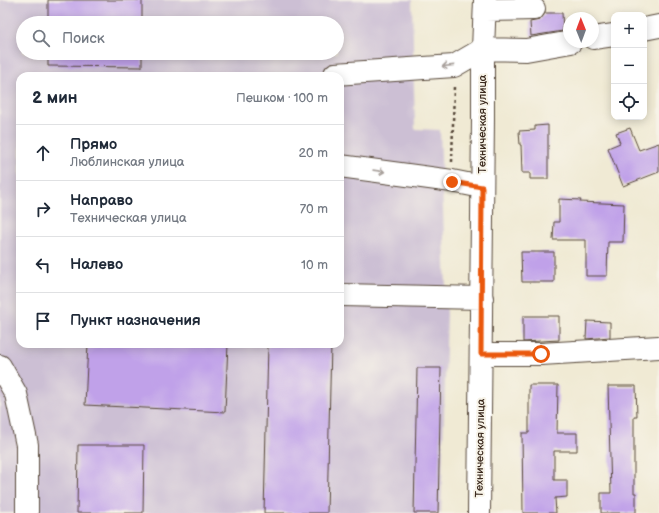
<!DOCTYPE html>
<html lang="ru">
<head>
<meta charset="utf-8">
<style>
	:root { --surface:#fff; --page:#f2f2f3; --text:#1f2937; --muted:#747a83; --line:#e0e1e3 }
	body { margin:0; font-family:"Balsamiq Sans",sans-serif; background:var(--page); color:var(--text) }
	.controls { position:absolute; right:12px; top:12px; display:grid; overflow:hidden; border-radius:8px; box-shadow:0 2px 10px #0003 }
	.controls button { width:36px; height:36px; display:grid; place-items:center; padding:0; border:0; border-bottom:1px solid var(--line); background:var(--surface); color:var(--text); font:20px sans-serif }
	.compass { position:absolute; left:563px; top:12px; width:36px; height:36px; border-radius:50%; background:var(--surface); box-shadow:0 2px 10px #0003; rotate:359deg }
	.stop { position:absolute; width:12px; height:12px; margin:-9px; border:3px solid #ea580c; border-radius:50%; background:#fff }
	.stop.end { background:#ea580c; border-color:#fff; box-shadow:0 1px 4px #0008 }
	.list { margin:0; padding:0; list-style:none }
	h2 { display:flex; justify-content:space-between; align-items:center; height:52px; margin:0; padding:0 16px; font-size:17px }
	h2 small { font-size:13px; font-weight:400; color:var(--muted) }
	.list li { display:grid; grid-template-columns:26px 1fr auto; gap:12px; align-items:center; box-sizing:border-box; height:56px; padding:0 16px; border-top:1px solid var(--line) }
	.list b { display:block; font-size:15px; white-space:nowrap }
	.list p { margin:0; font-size:13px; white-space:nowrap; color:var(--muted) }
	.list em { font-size:13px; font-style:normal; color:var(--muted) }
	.icon { flex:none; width:22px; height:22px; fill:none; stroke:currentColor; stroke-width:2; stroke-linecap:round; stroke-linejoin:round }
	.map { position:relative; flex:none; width:659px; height:513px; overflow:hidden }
	.search { position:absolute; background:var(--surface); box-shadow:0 2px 10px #0003; left:16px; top:16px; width:328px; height:44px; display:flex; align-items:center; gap:10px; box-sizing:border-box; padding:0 14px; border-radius:22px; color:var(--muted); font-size:15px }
	.panel { position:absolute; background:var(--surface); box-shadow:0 2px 10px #0003; left:16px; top:72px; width:328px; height:276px; border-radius:12px }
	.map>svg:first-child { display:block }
</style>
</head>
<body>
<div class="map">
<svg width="659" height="513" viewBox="0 0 659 513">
	<rect width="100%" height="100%" fill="#f7f3e8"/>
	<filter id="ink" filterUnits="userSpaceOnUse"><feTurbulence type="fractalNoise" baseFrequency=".025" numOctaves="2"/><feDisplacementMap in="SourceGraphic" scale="8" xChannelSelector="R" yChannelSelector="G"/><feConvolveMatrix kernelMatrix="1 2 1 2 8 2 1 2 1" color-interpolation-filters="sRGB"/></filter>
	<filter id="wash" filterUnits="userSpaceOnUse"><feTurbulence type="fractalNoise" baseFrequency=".012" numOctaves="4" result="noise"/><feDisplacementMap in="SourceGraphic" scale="16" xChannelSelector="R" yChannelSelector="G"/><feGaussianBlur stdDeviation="0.9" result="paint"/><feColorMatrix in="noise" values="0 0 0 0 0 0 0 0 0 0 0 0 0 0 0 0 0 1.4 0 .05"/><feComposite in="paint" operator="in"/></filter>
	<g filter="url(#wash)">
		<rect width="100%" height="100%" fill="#f0ead4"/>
		<path fill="#ccbfd4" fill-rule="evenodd" d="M0 0H412L415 129 440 130 447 315 441 513H0ZM23 23H337V53H23ZM20 76H340V344H20Z"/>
		<g id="blocks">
			<path fill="#c0a1e9" d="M48 0H142V23H48Z
				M545 13H562L563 31 531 36 530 22 540 20Z
				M48 53H142V67L48 66Z
				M548 125V179H530V173H522L521 145H520L519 131 535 130V126Z
				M630 128 639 150 659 143V172L623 186 608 148 620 143 616 133Z
				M559 199 581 200 580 202 624 204 623 242H608L607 276H586V240H553L554 222H559Z
				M521 252H554V282H522Z
				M523 316H559V340L523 342Z
				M587 321 610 322V337L586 339Z
				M88 344H228L225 412 85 405Z
				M268 344H331L327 513H264Z
				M417 368H441L438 513H414Z
				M529 385H558L557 433H577V451H554V480H567V497L555 498 556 513H523L522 433H529Z
				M608 386H636L637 417H634V493H636V513H601V493H611Z
				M78 445H144L143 513H77Z"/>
		</g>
	</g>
	<g filter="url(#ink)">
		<use href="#blocks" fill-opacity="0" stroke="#564739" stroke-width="1"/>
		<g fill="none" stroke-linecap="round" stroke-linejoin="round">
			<defs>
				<path id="minor" d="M485 10 534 9
					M644 29 659 26
					M593 38 614 35
					M335 76V74L454 66 483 49 526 50 571 42
					M340 166 452 181 482 187
					M340 295 482 298
					M481 354H541L659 347
					M0 366 16 394 27 445V513
					M479 513 483 119V49L485 0"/>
			</defs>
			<use href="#minor" stroke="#564739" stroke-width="24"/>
			<path stroke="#564739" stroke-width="2.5" stroke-dasharray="3 3" stroke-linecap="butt" d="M452 162 454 86"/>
			<use href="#minor" stroke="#fff" stroke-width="22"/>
		</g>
		<defs><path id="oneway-shaft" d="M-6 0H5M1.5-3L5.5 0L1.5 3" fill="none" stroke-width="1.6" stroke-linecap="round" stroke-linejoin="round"/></defs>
		<g stroke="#a79f9a">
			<use href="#oneway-shaft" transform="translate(448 66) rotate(174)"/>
			<use href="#oneway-shaft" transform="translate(379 171) rotate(8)"/>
		</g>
	</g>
	<g fill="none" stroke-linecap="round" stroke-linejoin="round" filter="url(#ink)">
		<path stroke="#ea580c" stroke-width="5" d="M452 182 482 187 481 354H541"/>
	</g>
	<g text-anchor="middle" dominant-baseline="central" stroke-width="4" stroke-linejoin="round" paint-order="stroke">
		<g font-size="11" fill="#3b2a1e" stroke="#f7f3e8">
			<text transform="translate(482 124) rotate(-90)">Техническая улица</text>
			<text transform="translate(480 448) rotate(-89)">Техническая улица</text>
		</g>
	</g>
</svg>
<div class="controls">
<button>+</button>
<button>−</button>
<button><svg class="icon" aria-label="locate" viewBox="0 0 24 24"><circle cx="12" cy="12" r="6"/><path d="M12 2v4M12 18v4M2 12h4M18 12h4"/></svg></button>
</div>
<svg class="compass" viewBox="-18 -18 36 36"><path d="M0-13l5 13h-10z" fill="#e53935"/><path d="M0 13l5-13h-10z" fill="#747a83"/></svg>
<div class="stop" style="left:541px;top:354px"></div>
<div class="stop end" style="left:452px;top:182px"></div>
<div class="search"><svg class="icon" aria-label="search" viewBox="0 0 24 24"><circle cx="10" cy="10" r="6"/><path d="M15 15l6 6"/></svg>Поиск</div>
<section class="panel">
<h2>2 мин<small>Пешком · 100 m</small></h2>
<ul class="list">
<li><svg class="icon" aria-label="ahead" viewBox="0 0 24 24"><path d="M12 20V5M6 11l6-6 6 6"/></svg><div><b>Прямо</b><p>Люблинская улица</p></div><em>20 m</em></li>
<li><svg class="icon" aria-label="right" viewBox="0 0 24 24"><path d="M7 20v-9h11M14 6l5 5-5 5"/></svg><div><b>Направо</b><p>Техническая улица</p></div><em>70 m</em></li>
<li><svg class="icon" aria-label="left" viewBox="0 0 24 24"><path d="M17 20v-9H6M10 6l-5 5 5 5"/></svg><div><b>Налево</b></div><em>10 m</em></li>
<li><svg class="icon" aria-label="arrive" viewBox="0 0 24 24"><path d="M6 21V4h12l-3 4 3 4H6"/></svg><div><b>Пункт назначения</b></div></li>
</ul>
</section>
</div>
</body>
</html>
